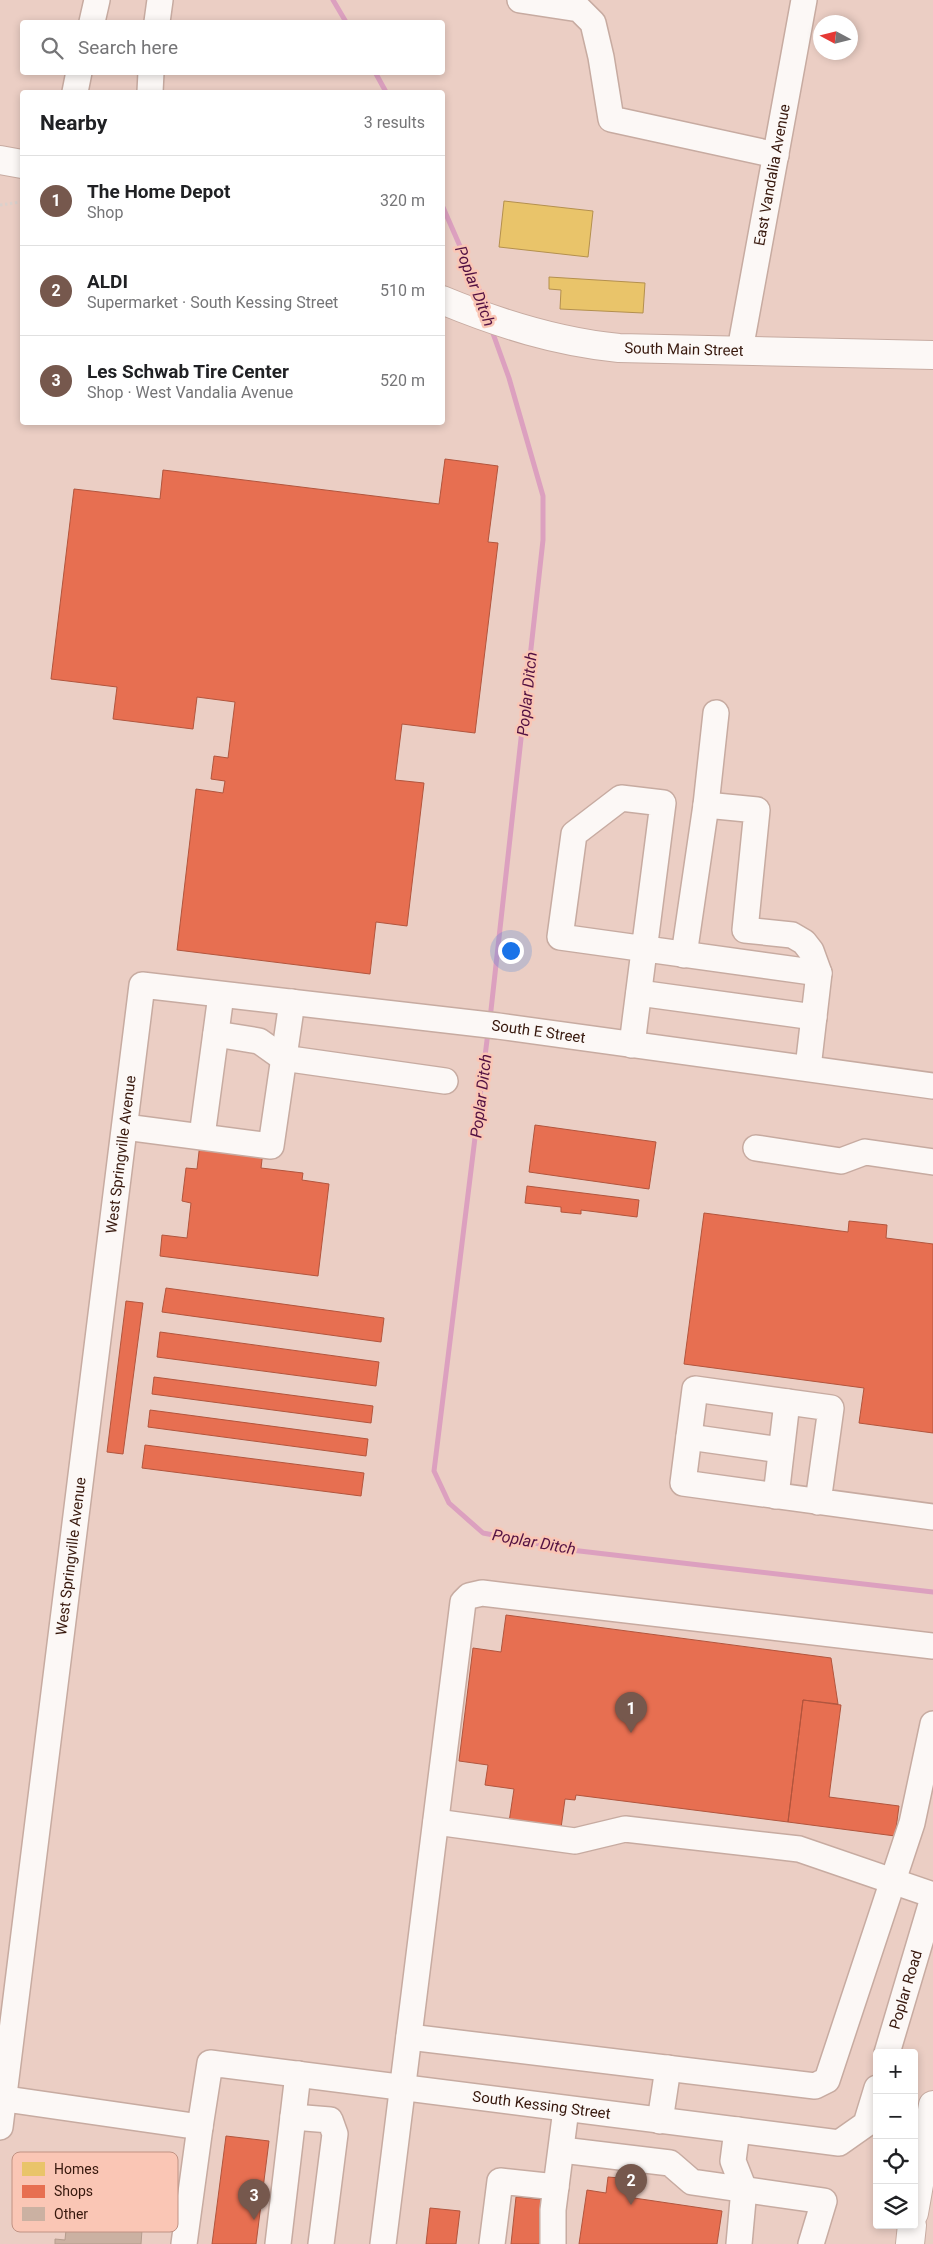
<!DOCTYPE html>
<html lang="en">
<head>
<meta charset="utf-8">
<style>
	:root { --surface:#fff; --page:#f6f6f6; --text:#202124; --muted:#757577; --line:#e0e0e0; --accent:#76584d }
	body { margin:0; font-family:Roboto,sans-serif; background:var(--page); color:var(--text) }
	.controls { position:absolute; right:15px; bottom:15px; display:grid; overflow:hidden; border-radius:5px; box-shadow:0 2px 8px #0003 }
	.controls button { width:45px; height:45px; display:grid; place-items:center; padding:0; border:0; border-bottom:1px solid var(--line); background:var(--surface); color:var(--text); font:25px sans-serif }
	.compass { position:absolute; left:813px; top:15px; width:45px; height:45px; border-radius:50%; background:var(--surface); box-shadow:0 2px 8px #0003; rotate:277deg }
	.you { position:absolute; left:510px; top:950px; width:18px; height:18px; margin:-12px; border:4px solid #fff; border-radius:50%; background:#1a73e8; box-shadow:0 0 0 8px #1a73e833 }
	.badge { display:grid; place-items:center; width:32px; height:32px; border-radius:50%; background:var(--accent); color:#fff; font-size:16px; font-weight:700 }
	.pin { position:absolute; translate:-50% -41px; filter:drop-shadow(0 1px 2px #0008) }
	.pin::after { content:''; position:absolute; top:26px; width:18px; height:15px; background:inherit; clip-path:polygon(0 0,100% 0,50% 100%) }
	.list { margin:0; padding:0; list-style:none }
	h2 { display:flex; justify-content:space-between; align-items:center; height:65px; margin:0; padding:0 20px; font-size:21px }
	h2 small { font-size:16px; font-weight:400; color:var(--muted) }
	.list li { display:grid; grid-template-columns:32px 1fr auto; gap:15px; align-items:center; box-sizing:border-box; height:90px; padding:0 20px; border-top:1px solid var(--line) }
	.list b { display:block; font-size:19px; white-space:nowrap }
	.list p { margin:0; font-size:16px; white-space:nowrap; color:var(--muted) }
	.list em { font-size:16px; font-style:normal; color:var(--muted) }
	.icon { flex:none; width:28px; height:28px; fill:none; stroke:currentColor; stroke-width:2; stroke-linecap:round; stroke-linejoin:round }
	.map { position:relative; flex:none; width:933px; height:2244px; overflow:hidden }
	.search { position:absolute; background:var(--surface); box-shadow:0 2px 8px #0003; left:20px; top:20px; width:425px; height:55px; display:flex; align-items:center; gap:12px; box-sizing:border-box; padding:0 18px; border-radius:5px; color:var(--muted); font-size:19px }
	.panel { position:absolute; background:var(--surface); box-shadow:0 2px 8px #0003; left:20px; top:90px; width:425px; height:335px; border-radius:5px }
	.map>svg:first-child { display:block }
</style>
</head>
<body>
<div class="map">
<svg width="933" height="2244" viewBox="0 0 933 2244">
	<rect width="100%" height="100%" fill="#ebcec4"/>
	<path fill="#e9c46a" stroke="#b4904e" d="M504 201 593 211 588 257 499 247Z
		M549 277 645 283 643 313 560 309 561 290 549 289Z"/>
	<path fill="#e76f51" stroke="#b2553d" d="M445 459 498 466 488 542 498 543 475 733 402 724 395 780 424 783 407 926 376 922 370 974 177 950 196 789 223 793 225 781 211 779 214 756 228 758 235 702 197 697 193 729 113 719 117 687 51 679 74 489 160 499 163 470 439 504Z
		M535 1125 656 1142 649 1189 529 1172Z
		M200 1143 263 1151 261 1168 303 1173 302 1180 329 1184 318 1276 160 1256 162 1235 187 1238 191 1203 182 1201 186 1168 197 1169Z
		M527 1186 639 1200 637 1217 581 1210V1214L561 1212V1207L525 1203Z
		M704 1213 848 1232 849 1221 887 1225 886 1238 933 1244V1433L859 1423 864 1388 684 1364Z
		M166 1288 384 1318 381 1342 162 1312Z
		M126 1301 143 1303 123 1454 107 1452Z
		M160 1332 379 1362 376 1386 157 1357Z
		M154 1377 373 1406 371 1423 152 1394Z
		M150 1410 368 1439 366 1456 148 1427Z
		M145 1445 364 1473 361 1496 142 1468Z
		M506 1615 831 1658 838 1704 803 1700 788 1822 576 1795 575 1800 565 1799 561 1828 509 1822 514 1789 485 1785 488 1765 459 1761 473 1648 501 1652Z
		M803 1700 841 1705 829 1797 899 1806 895 1836 788 1822Z
		M226 2136 269 2141 256 2244H212Z
		M621 2171 638 2173 634 2198 722 2211 717 2244H579L587 2190 606 2193 608 2177 620 2178Z
		M516 2197 545 2200 540 2244H511Z
		M430 2208 460 2211 456 2244H426Z"/>
	<g fill="none" stroke-linecap="round" stroke-linejoin="round">
		<path stroke="#dca0bf" stroke-width="5" d="M333 0 346 22
			M375 72 386 92
			M442 205 487 308
			M490 1019 543 540V496L509 378 491 328
			M488 1032 434 1471 449 1503 483 1533 571 1550 933 1592"/>
	</g>
	<path fill="#cbb1a2" stroke="#b59c8d" d="M67 2220 142 2230 141 2244H55V2239L65 2240Z"/>
	<g fill="none" stroke-linecap="round" stroke-linejoin="round">
		<defs>
			<g id="minor">
				<path d="M520 0 579 9 593 23 601 57 611 119 776 155"/>
				<path d="M92 22 97 0"/>
				<path d="M157 22 160 0"/>
				<path d="M75 92 79 72"/>
				<path d="M150 92 151 72"/>
				<path id="s1" d="M740 350 804 0"/>
				<path d="M706 805 757 810 745 930 792 935 804 942 811 951 819 973 808 1068"/>
				<path d="M684 955 706 805 716 713"/>
				<path d="M639 993 814 1017"/>
				<path d="M216 1034 259 1041 283 1058 445 1081"/>
				<path d="M632 1045C642 964 653 883 663 803L621 798 574 834 560 937 819 973"/>
				<path d="M125 1127 271 1146 292 1002"/>
				<path d="M202 1136 221 995"/>
				<path d="M756 1148 841 1161 865 1152 933 1162"/>
				<path d="M689 1437 781 1450"/>
				<path d="M776 1496 787 1402"/>
				<path d="M818 1502 831 1408 695 1389 683 1483 933 1517"/>
				<path d="M436 1822 575 1841 625 1829 799 1849 933 1895"/>
				<path d="M409 2037 815 2086 827 2080 912 1823 933 1724"/>
				<path id="s2" d="M887 2053 933 1898"/>
				<path id="s3" d="M0 2098 200 2127 210 2063 839 2143 866 2124 877 2088"/>
				<path d="M293 2117 330 2120 335 2134 321 2244"/>
				<path d="M660 2121 668 2068"/>
				<path id="s4" d="M0 2127 142 985 498 1026 933 1086"/>
				<path d="M737 2130 733 2161 744 2189 739 2244"/>
				<path d="M562 2150 670 2163 692 2182 824 2201 811 2244"/>
				<path d="M184 2244 200 2127"/>
				<path d="M278 2244 298 2074"/>
				<path d="M383 2244 463 1602 469 1596 482 1593 933 1646"/>
				<path d="M492 2244 500 2181 556 2187"/>
				<path d="M553 2244V2210L566 2109"/>
			</g>
			<g id="major">
				<path d="M0 160 22 164"/>
				<path id="s5" d="M442 300C500 324 557 342 619 348L933 355"/>
				<path d="M914 2213 933 2105"/>
				<path d="M910 2244 912 2225"/>
			</g>
		</defs>
		<use href="#minor" stroke="#c7aba1" stroke-width="28"/>
		<use href="#major" stroke="#c7aba1" stroke-width="30"/>
		<path stroke="#dad1cc" stroke-width="3" stroke-dasharray="2.5 2.5" stroke-linecap="butt" d="M0 205 21 202 22 198"/>
		<use href="#minor" stroke="#fcf8f6" stroke-width="25"/>
		<use href="#major" stroke="#fcf8f6" stroke-width="28"/>
	</g>
	<g text-anchor="middle" dominant-baseline="central" stroke-width="5" stroke-linejoin="round" paint-order="stroke">
		<g font-size="15" fill="#37180d" stroke="#fac6b5">
			<text stroke="none"><textPath href="#s1" startOffset="178">East Vandalia Avenue</textPath></text>
			<text stroke="none"><textPath href="#s5" startOffset="249">South Main Street</textPath></text>
			<text stroke="none"><textPath href="#s4" startOffset="1550">South E Street</textPath></text>
			<text stroke="none"><textPath href="#s4" startOffset="980">West Springville Avenue</textPath></text>
			<text stroke="none"><textPath href="#s4" startOffset="575">West Springville Avenue</textPath></text>
			<text stroke="none"><textPath href="#s2" startOffset="66">Poplar Road</textPath></text>
			<text stroke="none"><textPath href="#s3" startOffset="601">South Kessing Street</textPath></text>
		</g>
		<g font-size="16" font-style="italic" fill="#531142" stroke="#fac6b5">
			<text transform="translate(475 286) rotate(69)">Poplar Ditch</text>
			<text transform="translate(527 694) rotate(-84)">Poplar Ditch</text>
			<text transform="translate(481 1096) rotate(-83)">Poplar Ditch</text>
			<text transform="translate(534 1542) rotate(10)">Poplar Ditch</text>
		</g>
	</g>
	<rect x="12" y="2152" width="166" height="80" rx="8" fill="#fac6b5" stroke="#c09283" stroke-width="1"/>
	<rect x="22" y="2162" width="23" height="14" fill="#e9c46a"/>
	<rect x="22" y="2185" width="23" height="13" fill="#e76f51"/>
	<rect x="22" y="2207" width="23" height="14" fill="#cbb1a2"/>
	<g font-size="14" fill="#37180d">
		<text x="54" y="2174">Homes</text>
		<text x="54" y="2196">Shops</text>
		<text x="54" y="2219">Other</text>
	</g>
</svg>
<div class="controls">
<button>+</button>
<button>−</button>
<button><svg class="icon" aria-label="locate" viewBox="0 0 24 24"><circle cx="12" cy="12" r="6"/><path d="M12 2v4M12 18v4M2 12h4M18 12h4"/></svg></button>
<button><svg class="icon" aria-label="layers" viewBox="0 0 24 24"><path d="M12 4l9 5-9 5-9-5zM3 14l9 5 9-5"/></svg></button>
</div>
<svg class="compass" viewBox="-18 -18 36 36"><path d="M0-13l5 13h-10z" fill="#e53935"/><path d="M0 13l5-13h-10z" fill="#757577"/></svg>
<div class="you"></div>
<div class="pin badge" style="left:631px;top:1733px">1</div>
<div class="pin badge" style="left:631px;top:2205px">2</div>
<div class="pin badge" style="left:254px;top:2220px">3</div>
<div class="search"><svg class="icon" aria-label="search" viewBox="0 0 24 24"><circle cx="10" cy="10" r="6"/><path d="M15 15l6 6"/></svg>Search here</div>
<section class="panel">
<h2>Nearby<small>3 results</small></h2>
<ul class="list">
<li><span class="badge">1</span><div><b>The Home Depot</b><p>Shop</p></div><em>320 m</em></li>
<li><span class="badge">2</span><div><b>ALDI</b><p>Supermarket · South Kessing Street</p></div><em>510 m</em></li>
<li><span class="badge">3</span><div><b>Les Schwab Tire Center</b><p>Shop · West Vandalia Avenue</p></div><em>520 m</em></li>
</ul>
</section>
</div>
</body>
</html>
